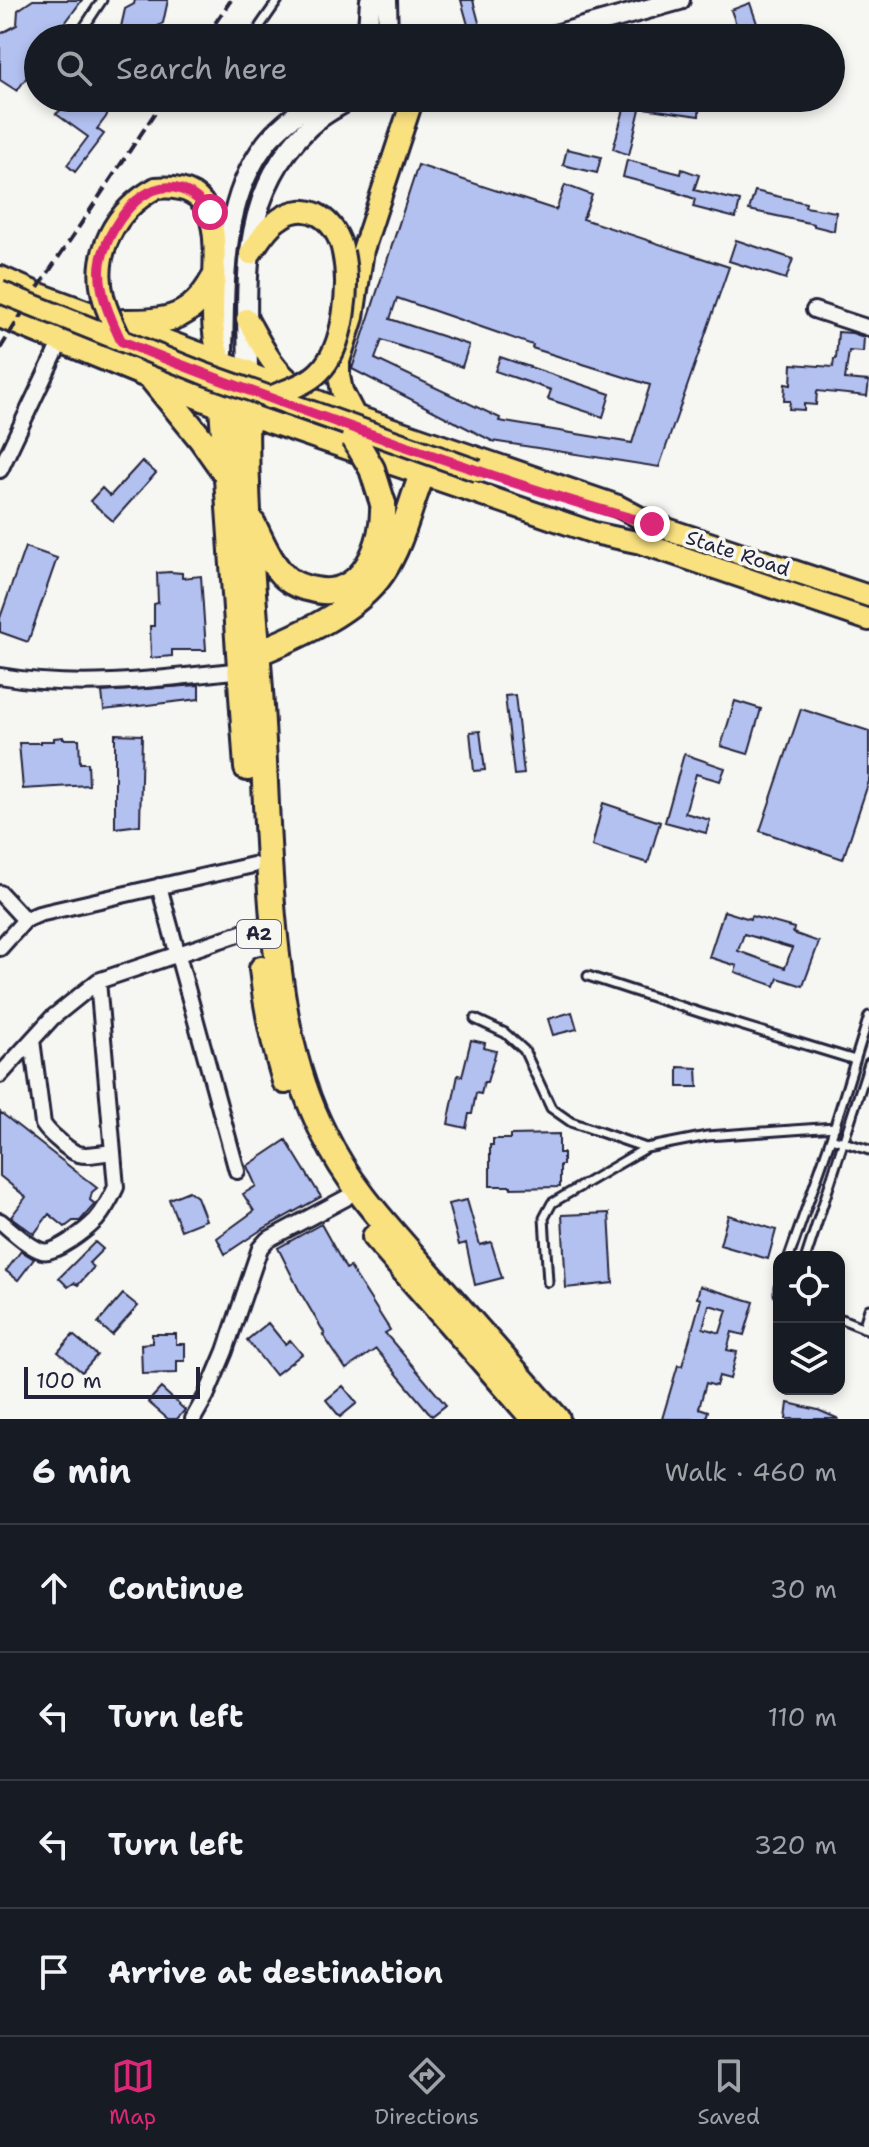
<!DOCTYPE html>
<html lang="en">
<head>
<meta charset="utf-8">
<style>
	:root { --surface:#171b24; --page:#242831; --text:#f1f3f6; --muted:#9ea1a6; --line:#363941; --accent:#db2777 }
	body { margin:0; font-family:"Shantell Sans",sans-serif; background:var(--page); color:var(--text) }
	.controls { position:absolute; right:24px; bottom:24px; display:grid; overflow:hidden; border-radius:16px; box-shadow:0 4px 12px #0003 }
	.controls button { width:72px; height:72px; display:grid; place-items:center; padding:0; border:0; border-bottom:2px solid var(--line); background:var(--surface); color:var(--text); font:40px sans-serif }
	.scale { position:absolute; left:24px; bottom:20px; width:176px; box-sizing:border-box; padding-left:8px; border:4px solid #22223b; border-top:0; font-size:22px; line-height:28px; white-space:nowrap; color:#22223b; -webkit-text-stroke:6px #f6f6f2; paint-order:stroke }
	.stop { position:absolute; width:24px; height:24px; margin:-18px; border:6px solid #db2777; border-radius:50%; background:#fff }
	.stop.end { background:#db2777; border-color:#fff; box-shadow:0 2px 8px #0008 }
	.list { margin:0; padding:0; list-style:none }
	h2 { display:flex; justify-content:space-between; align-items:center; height:104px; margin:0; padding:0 32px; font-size:34px }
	h2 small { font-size:26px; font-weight:400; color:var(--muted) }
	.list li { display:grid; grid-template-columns:52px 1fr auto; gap:24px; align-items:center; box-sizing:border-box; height:128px; padding:0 32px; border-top:2px solid var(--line) }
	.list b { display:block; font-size:30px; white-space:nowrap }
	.list em { font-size:26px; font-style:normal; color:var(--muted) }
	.icon { flex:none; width:44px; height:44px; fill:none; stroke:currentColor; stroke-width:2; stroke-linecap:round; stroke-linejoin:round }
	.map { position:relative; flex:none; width:869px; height:1419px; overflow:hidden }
	.search { position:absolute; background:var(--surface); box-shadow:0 4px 12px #0003; left:24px; right:24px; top:24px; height:88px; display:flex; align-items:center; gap:20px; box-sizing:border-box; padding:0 28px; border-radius:44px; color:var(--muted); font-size:30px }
	.sheet { height:616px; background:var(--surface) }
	nav { display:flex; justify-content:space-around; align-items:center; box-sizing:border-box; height:112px; border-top:2px solid var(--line); background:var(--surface); font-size:22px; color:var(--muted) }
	nav a { display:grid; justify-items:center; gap:4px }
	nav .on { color:var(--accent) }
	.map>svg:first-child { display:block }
</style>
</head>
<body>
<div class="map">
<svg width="869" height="1419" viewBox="0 0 869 1419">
	<rect width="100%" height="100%" fill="#f6f6f2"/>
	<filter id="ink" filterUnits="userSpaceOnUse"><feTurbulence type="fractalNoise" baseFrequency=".0125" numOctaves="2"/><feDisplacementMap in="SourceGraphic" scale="16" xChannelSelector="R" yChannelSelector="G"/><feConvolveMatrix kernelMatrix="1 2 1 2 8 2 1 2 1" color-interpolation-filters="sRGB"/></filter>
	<g filter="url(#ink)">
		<path fill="#b3c1f1" stroke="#22223b" stroke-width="2" fill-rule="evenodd" d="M33 0H82L54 38H38V61L17 91 0 80V34L17 25 18 10Z
			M135 0H168L163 23 155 28 151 38H124L114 30 121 27 125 9 134 4Z
			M461 0H473L483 38H429L428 34 468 25Z
			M750 3 762 38H741L731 10Z
			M63 98H114L106 117 97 129 104 134 75 172 67 165 88 137 56 114 69 103Z
			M646 98H700L699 116 643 108Z
			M626 102 641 105 629 155 613 149Z
			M567 149 601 157 597 173 563 165Z
			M627 160 681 174 682 169 699 175 694 190 740 201 736 218 693 207 695 199 675 192 676 191 623 177Z
			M418 165 556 210 565 185 592 195 583 219 729 267 659 467 492 441 352 369ZM397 298 533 345 532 348 650 385 632 443 499 421 500 418 375 359 382 340 462 367 469 345 390 319Z
			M755 191 806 203 805 207 836 212 834 231 814 226V224L749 210Z
			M736 240 793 259 786 279 729 261Z
			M838 332 852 333 864 337 863 352 849 351 845 379 869 381 867 396 817 391 816 405 804 404V410L789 409 790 401H784L785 384 791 385 792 364 833 367 834 359H836Z
			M500 357 610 394 603 417 548 399 551 390 495 371Z
			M142 461 156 473 113 521 90 501 102 488 110 496Z
			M25 547 57 558 28 642 0 632V618Z
			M170 572 182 573V578L201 576 206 650H172V656L151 658 150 626H154V604L158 603 157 573Z
			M199 685V699L104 710 102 692Z
			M515 695 524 774 514 775 505 696Z
			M735 701 761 709 748 754 721 746Z
			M801 709 869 731V781L843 859 760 831Z
			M480 731 485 770 474 771 470 732Z
			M115 734 142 735 140 825 115 828Z
			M63 737V739H79L80 763H88L89 785 23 789 19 743H40V741H54V738Z
			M684 754 725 768 720 781 696 774 685 813 710 820 706 833 665 822Z
			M603 803 660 822 648 863 592 846Z
			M724 911 750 919 751 916 794 928 793 933 819 942 803 986 778 978 775 986 735 972 737 966 709 957ZM744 934 792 948 785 968 738 951Z
			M572 1012 577 1029 553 1035 548 1019Z
			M471 1040 485 1043 484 1048 496 1051 487 1082H484L481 1094 476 1093 472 1114H469L466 1128 448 1124 458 1075 462 1076Z
			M678 1067 697 1068 698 1087H678Z
			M0 1112 97 1188 92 1192 90 1200 95 1204 80 1221H73L65 1227 49 1214 34 1234 11 1217 26 1197 0 1176Z
			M559 1134V1153H563V1165H560V1187L511 1188V1186H490V1145H493V1139H510V1135Z
			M286 1140 321 1197 261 1230 225 1254 217 1238 254 1211 243 1194 256 1186 247 1166Z
			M189 1191 197 1197 206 1220 181 1230 169 1199Z
			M467 1200 480 1245 491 1242 502 1278 475 1285 466 1243 459 1245 448 1204Z
			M609 1213 613 1283 566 1288 562 1215Z
			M728 1215 776 1230 768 1259 720 1245Z
			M321 1224 346 1269 350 1267 390 1330 385 1333 446 1405 432 1416 376 1349 346 1369 323 1335 325 1334 299 1290 278 1248Z
			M95 1242 103 1249 89 1263 94 1267 78 1285 74 1283 68 1287 59 1278Z
			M21 1251 34 1259 18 1280 6 1271Z
			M700 1286 754 1302 744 1335 732 1332 727 1350 737 1352 730 1379 719 1376 716 1386 706 1383 699 1408 708 1411 706 1419H662L678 1365 682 1366 701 1299 697 1298ZM709 1305 727 1310 720 1333 703 1328Z
			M123 1294 138 1306 112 1335 98 1323Z
			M268 1323 285 1344 290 1340 302 1354 275 1375 247 1340Z
			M152 1334H176V1344H185V1361H177V1373L142 1374 141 1344 152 1343Z
			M73 1335 97 1355 82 1372 58 1352Z
			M343 1386 357 1403 340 1417 326 1400Z
			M161 1388 185 1410 177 1419H168L148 1402Z
			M788 1403 818 1410 839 1419H786Z"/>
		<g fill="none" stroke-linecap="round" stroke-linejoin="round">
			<defs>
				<path id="lane" d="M260 26 278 0
					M77 38 102 0
					M588 976 701 1013 855 1060
					M475 1019 505 1033 524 1050 551 1108 571 1122 646 1148
					M831 1138 869 1150
					M789 1257 831 1138 869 1016
					M806 1257 869 1063
					M548 1282 544 1218 552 1203 646 1148 707 1136 835 1127
					M779 1287V1294
					M839 1318 869 1330
					M863 1328 869 1309"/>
				<path id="street" d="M814 310 869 328
					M0 470 61 341
					M0 676C81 690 161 679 241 670
					M159 886 237 1171
					M0 893 25 920
					M0 948 25 920 39 914 253 865
					M32 1040 43 1124C47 1130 51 1134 57 1139 80 1161 84 1155 113 1152
					M0 1075 52 1018 98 981 259 927
					M0 1221C10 1229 30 1248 42 1251 55 1255 86 1230 96 1220 104 1211 111 1198 116 1187L98 981
					M193 1419 206 1396 225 1351 260 1248 267 1240 346 1198"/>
				<path id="secondary" d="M387 0 388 38
					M366 38 368 29 370 0
					M544 38 680 0
					M223 352C225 281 221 202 266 143 280 125 300 112 317 98
					M248 373C247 286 238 195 307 129 320 116 337 107 353 98"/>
				<path id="primary" d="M156 188C255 179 191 310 223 364
					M250 254C258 243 266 228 278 220 308 197 337 221 343 252
					M247 319C261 344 272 369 296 386
					M248 373 355 416 618 506 652 524 869 596
					M246 414 594 533 641 543 869 620
					M355 416 342 391 339 376V361L353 317 363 250 413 98"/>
				<path id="highway" d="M0 279 34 294 248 373C242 474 252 575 259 676 265 756 266 837 273 917 280 992 290 1067 324 1134 350 1188 390 1229 429 1274 472 1322 514 1371 557 1419
					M0 315 235 411
					M124 322C166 322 191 320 213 280
					M223 364 222 406 247 768
					M153 380 202 440 226 474
					M253 524C262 542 271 565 286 578 294 585 304 588 315 590 363 600 385 543 383 504
					M257 653C299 636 356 611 382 573 402 544 409 507 422 475
					M262 969C266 1007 274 1044 285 1081
					M375 1237 534 1419"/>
			</defs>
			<use href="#lane" stroke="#22223b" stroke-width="13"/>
			<use href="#street" stroke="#22223b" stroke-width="20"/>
			<use href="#secondary" stroke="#22223b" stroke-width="24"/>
			<use href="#primary" stroke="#22223b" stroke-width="26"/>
			<use href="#highway" stroke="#22223b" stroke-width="30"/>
			<use href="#lane" stroke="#f6f6f2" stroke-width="7"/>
			<use href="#street" stroke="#f6f6f2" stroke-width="14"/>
			<use href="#secondary" stroke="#f6f6f2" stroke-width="18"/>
			<use href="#primary" stroke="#fae180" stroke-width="20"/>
			<use href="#highway" stroke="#fae180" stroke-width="24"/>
			<path stroke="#22223b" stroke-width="4" stroke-dasharray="12 6" stroke-linecap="butt" d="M205 38 231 0
				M0 349 34 294 165 98"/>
			<defs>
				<path id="primary-bridge" d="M0 292 205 374 478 471
					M121 341C115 328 108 314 104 300 91 254 115 210 156 188
					M269 398C285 390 306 385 319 372 345 347 350 285 343 252"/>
				<path id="highway-bridge" d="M354 438 372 469 383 504"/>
			</defs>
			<use href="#primary-bridge" stroke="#22223b" stroke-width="26" stroke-linecap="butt"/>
			<use href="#highway-bridge" stroke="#22223b" stroke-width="30" stroke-linecap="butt"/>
			<use href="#primary-bridge" stroke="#fae180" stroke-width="20"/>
			<use href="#highway-bridge" stroke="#fae180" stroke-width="24"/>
		</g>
	</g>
	<g fill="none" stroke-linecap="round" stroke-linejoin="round" filter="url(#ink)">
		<path stroke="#db2777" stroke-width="10" d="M210 212C173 165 132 192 110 236 105 247 100 258 100 271 100 296 111 319 121 341 212 378 304 411 396 443 481 472 566 501 652 524"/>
	</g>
	<g text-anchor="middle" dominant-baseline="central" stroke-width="7" stroke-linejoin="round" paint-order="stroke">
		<rect fill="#f6f6f2" stroke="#626272" stroke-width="2" x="237" y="920" width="44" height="28" rx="6"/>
		<g font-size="18" font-weight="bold" fill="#22223b">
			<text x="259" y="934">A2</text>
		</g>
		<g font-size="20" fill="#22223b" stroke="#f6f6f2">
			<text transform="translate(738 553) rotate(18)">State Road</text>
		</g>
	</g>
</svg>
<div class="controls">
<button><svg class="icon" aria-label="locate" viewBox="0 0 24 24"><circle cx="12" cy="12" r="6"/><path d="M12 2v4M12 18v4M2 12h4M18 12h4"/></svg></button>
<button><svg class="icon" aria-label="layers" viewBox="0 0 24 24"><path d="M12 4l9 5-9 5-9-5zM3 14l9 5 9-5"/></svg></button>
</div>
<div class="scale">100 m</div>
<div class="stop" style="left:210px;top:212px"></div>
<div class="stop end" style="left:652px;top:524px"></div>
<div class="search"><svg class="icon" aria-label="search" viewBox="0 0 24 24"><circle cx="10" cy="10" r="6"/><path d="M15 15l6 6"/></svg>Search here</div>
</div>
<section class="sheet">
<h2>6 min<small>Walk · 460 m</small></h2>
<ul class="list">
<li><svg class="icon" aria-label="ahead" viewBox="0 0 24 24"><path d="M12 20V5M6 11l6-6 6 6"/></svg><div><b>Continue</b></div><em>30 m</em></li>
<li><svg class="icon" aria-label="left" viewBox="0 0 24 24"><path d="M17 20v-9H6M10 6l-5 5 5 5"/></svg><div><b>Turn left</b></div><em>110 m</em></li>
<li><svg class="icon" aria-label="left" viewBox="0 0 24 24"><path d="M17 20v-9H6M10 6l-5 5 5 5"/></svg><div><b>Turn left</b></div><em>320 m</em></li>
<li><svg class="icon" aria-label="arrive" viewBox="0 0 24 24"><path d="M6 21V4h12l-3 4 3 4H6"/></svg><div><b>Arrive at destination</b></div></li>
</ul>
</section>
<nav>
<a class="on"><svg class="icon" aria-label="map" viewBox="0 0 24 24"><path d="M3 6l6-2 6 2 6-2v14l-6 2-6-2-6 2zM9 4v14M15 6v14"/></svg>Map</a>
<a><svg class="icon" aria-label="directions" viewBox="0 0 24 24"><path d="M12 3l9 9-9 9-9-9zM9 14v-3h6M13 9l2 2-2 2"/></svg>Directions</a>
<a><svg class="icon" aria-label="saved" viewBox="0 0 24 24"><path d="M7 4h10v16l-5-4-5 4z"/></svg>Saved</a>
</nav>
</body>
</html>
